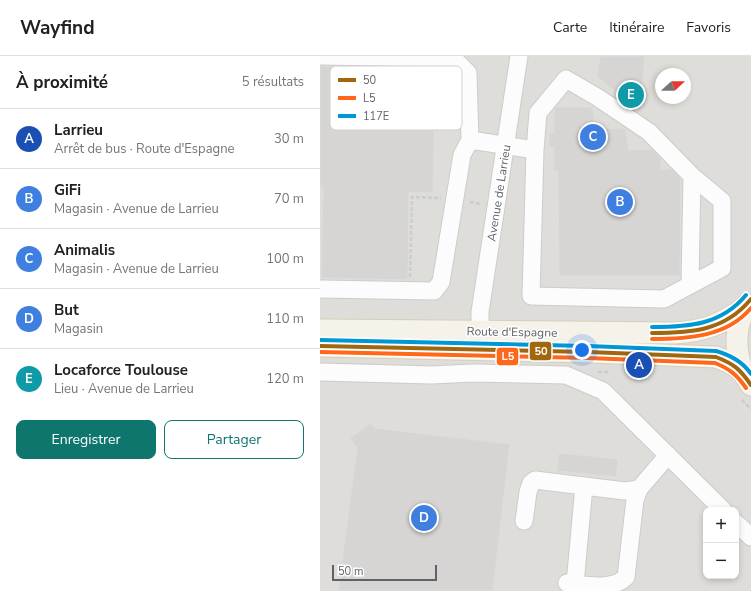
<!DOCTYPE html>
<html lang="fr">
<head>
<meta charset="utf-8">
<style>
	:root { --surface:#fff; --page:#f2f2f2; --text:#202124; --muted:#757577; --line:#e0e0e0; --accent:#0f766e }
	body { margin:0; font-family:"Nunito Sans",sans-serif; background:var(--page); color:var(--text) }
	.controls { position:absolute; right:12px; bottom:12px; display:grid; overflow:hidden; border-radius:8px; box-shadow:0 2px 6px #0003 }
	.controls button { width:36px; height:36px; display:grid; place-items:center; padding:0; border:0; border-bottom:1px solid var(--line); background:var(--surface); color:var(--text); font:20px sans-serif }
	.compass { position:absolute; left:335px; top:12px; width:36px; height:36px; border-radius:50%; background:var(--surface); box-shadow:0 2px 6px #0003; rotate:69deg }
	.scale { position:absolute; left:12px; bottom:10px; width:105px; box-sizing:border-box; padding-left:4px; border:2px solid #5f6368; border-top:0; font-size:11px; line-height:14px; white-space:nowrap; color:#5f6368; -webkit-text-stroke:3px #fff; paint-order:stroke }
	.you { position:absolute; left:262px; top:294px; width:14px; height:14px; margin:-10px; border:3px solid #fff; border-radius:50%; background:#1a73e8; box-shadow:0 0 0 6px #1a73e833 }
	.badge { display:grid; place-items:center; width:26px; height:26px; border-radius:50%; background:var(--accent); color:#fff; font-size:13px; font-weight:700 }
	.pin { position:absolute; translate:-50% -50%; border:2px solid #fff; box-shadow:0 1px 4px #0006 }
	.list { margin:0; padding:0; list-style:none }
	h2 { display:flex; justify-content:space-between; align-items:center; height:52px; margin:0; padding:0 16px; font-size:17px }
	h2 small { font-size:13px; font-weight:400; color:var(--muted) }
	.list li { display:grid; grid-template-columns:26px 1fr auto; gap:12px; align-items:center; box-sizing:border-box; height:60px; padding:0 16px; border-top:1px solid var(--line) }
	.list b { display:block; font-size:15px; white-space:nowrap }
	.list p { margin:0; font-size:13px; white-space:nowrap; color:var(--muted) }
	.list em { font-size:13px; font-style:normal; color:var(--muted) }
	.actions { display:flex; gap:8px; padding:12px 16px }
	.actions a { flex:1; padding:9px 0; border:1px solid var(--accent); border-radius:8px; text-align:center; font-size:14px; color:var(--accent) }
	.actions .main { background:var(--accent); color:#fff }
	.map { position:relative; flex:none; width:431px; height:535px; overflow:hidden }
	header { display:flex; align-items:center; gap:24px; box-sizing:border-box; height:56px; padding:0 20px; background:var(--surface); border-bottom:1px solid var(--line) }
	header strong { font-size:19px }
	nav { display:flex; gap:22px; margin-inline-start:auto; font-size:14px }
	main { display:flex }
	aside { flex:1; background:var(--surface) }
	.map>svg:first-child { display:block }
</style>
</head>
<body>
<header>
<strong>Wayfind</strong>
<nav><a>Carte</a><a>Itinéraire</a><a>Favoris</a></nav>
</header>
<main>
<aside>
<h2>À proximité<small>5 résultats</small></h2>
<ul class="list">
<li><span class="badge" style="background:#1a4fb4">A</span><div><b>Larrieu</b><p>Arrêt de bus · Route d'Espagne</p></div><em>30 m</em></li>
<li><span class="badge" style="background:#3f7fe0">B</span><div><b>GiFi</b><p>Magasin · Avenue de Larrieu</p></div><em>70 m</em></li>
<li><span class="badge" style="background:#3f7fe0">C</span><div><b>Animalis</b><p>Magasin · Avenue de Larrieu</p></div><em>100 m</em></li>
<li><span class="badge" style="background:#3f7fe0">D</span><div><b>But</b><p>Magasin</p></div><em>110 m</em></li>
<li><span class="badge" style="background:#0f9aa8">E</span><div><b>Locaforce Toulouse</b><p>Lieu · Avenue de Larrieu</p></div><em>120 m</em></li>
</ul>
<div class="actions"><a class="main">Enregistrer</a><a>Partager</a></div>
</aside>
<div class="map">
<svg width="431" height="535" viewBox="0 0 431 535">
	<rect width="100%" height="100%" fill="#efeeea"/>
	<path fill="#dfddda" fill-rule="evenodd" d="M0 0H431V535H0ZM341 18H365V42H341ZM386 454H416V520H386Z"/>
	<path fill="#d6d5d3" stroke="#deddd9" d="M280 0H325L320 55 277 21Z
		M0 10 115 12 113 137 89 136 88 224 1 222 3 132H0Z
		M236 51H273L274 73 305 72 309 94 332 93 341 103V114L352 113 361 124 360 220H239L238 115H234V91H229V77H234V54Z
		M51 367 55 372 190 388 173 535H18L37 392 30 382Z
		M239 397 298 403 296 421 237 415Z"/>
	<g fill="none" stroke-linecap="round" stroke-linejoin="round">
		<defs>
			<path id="minor" d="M0 0 121 2 136 5 148 17 150 84 142 99 121 226 114 235 0 233
				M246 23 277 41 329 76 372 120 402 145V212L344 243 211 240 215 94 218 57Z
				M150 84 215 94
				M370 229 372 120
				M160 275V256L199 0
				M0 316 111 319 153 317 246 319 283 335 403 454
				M204 465 208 436 211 427 215 424 305 435 319 433
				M416 467 431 481
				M247 527C265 529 292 535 306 521L315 444 319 433 348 399
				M255 528 264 430"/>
			<path id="major" d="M427 249C412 274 414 306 431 329
				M0 274 355 277C386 275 401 268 426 251
				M0 290 268 296 396 301 411 307 422 315"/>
		</defs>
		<use href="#minor" stroke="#cbcccc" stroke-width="19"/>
		<use href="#major" stroke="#d7ceb8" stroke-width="23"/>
		<path stroke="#cacfcc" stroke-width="2.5" stroke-dasharray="4 2" stroke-linecap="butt" d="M150 146 162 148
			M90 221 92 141 121 142
			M278 316H289
			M422 344 431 353"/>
		<use href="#minor" stroke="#fdfcfc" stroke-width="17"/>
		<use href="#major" stroke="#f4f2e9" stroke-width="21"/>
		<defs>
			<path id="bus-1" d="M332 277C371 277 405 275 431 243
				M0 290 268 296 396 301C414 308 420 313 431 329"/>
			<path id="bus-2" d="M332 283C367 283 407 281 431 252
				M0 296 268 302 395 307C410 313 417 319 426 332"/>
			<path id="bus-3" d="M332 271C369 271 401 269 426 239
				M0 284 268 290 396 295C410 299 423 306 431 318"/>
		</defs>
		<use href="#bus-1" stroke="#fff" stroke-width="7"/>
		<use href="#bus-2" stroke="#fff" stroke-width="7"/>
		<use href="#bus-3" stroke="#fff" stroke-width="7"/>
		<use href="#bus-1" stroke="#a0670f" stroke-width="4"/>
		<use href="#bus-2" stroke="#ff671b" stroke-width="4"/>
		<use href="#bus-3" stroke="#0098d4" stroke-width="4"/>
	</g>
	<g text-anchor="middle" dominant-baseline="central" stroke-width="3" stroke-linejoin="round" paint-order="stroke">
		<g font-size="12" fill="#5f6368" stroke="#fff">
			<text transform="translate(179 137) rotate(-81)">Avenue de Larrieu</text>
			<text transform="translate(192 276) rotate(1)">Route d'Espagne</text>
		</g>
	</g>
	<rect x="10" y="10" width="132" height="64" rx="6" fill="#fff" stroke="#cfd0d2" stroke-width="1"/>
	<rect x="18" y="22" width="18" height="4" fill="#a0670f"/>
	<rect x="18" y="40" width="18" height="4" fill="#ff671b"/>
	<rect x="18" y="58" width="18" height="4" fill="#0098d4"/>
	<g font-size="11" fill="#5f6368">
		<text x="43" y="28">50</text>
		<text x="43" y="46">L5</text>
		<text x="43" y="64">117E</text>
	</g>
	<g stroke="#fff" stroke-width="1.5">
		<rect x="209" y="285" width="23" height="20" rx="4" fill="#a0670f"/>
		<rect x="176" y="291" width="23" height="19" rx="4" fill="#ff671b"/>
	</g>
	<g font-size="11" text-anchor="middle" font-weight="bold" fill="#fff">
		<text x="221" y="299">50</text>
		<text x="188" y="304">L5</text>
	</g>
</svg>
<div class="controls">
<button>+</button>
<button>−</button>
</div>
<svg class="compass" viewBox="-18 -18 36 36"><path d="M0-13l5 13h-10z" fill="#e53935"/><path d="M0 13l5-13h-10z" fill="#757577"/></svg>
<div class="scale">50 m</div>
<div class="you"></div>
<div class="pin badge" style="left:319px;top:309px;background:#1a4fb4">A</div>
<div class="pin badge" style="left:300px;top:146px;background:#3f7fe0">B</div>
<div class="pin badge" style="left:273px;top:81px;background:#3f7fe0">C</div>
<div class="pin badge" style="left:104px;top:462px;background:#3f7fe0">D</div>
<div class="pin badge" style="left:311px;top:39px;background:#0f9aa8">E</div>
</div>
</main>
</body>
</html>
